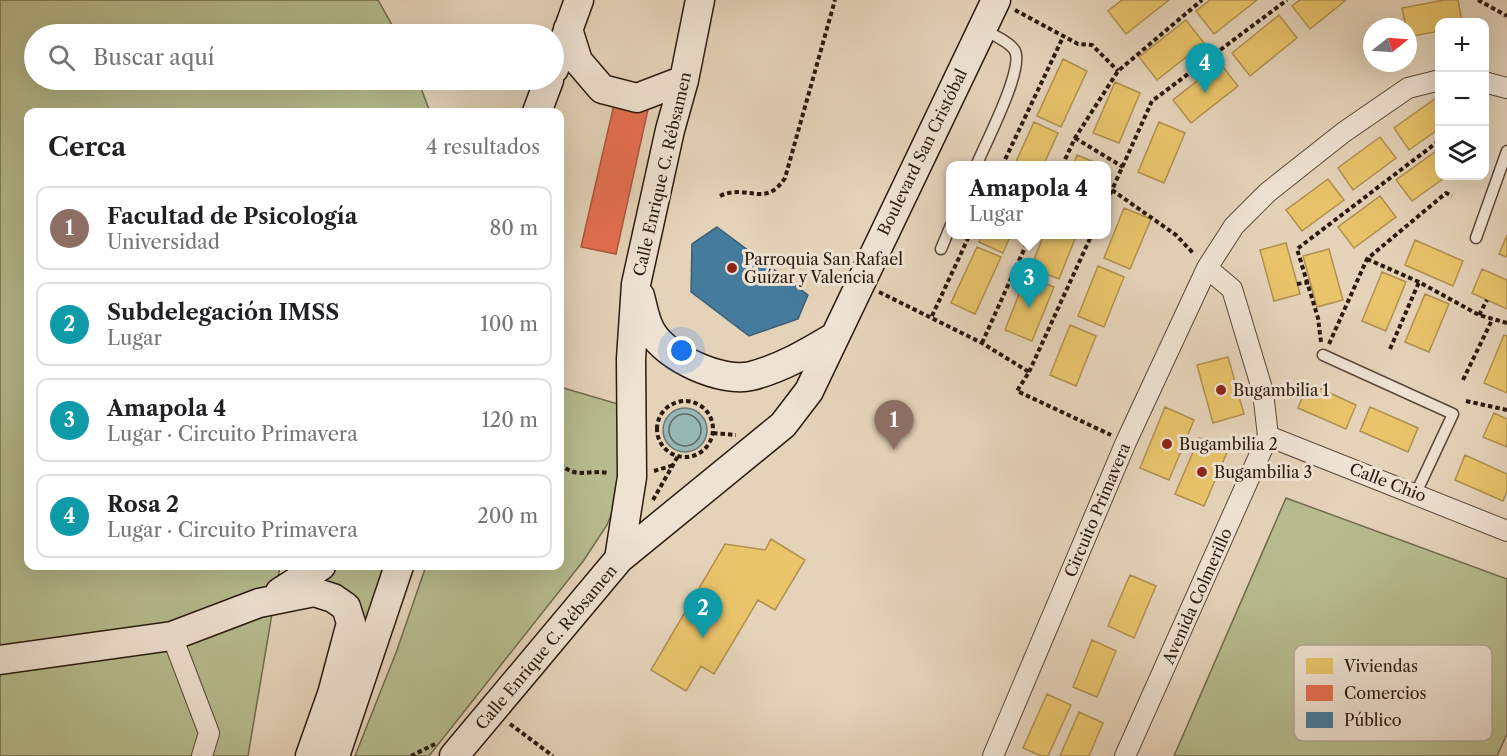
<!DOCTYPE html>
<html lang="es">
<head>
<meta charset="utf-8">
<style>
	:root { --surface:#fff; --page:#f6f6f6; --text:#202124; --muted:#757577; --line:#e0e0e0; --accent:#8f2418 }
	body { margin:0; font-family:"Libre Caslon Text",serif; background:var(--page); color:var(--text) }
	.controls { position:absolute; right:18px; top:18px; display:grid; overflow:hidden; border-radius:12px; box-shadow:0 6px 24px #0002 }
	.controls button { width:54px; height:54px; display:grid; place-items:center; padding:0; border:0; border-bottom:2px solid var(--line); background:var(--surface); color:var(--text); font:30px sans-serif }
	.compass { position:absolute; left:1363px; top:18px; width:54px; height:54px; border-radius:50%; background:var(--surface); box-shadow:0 6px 24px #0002; rotate:73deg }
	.you { position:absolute; left:682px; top:351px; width:21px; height:21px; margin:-15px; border:4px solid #fff; border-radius:50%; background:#1a73e8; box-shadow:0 0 0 9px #1a73e833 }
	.badge { display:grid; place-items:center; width:39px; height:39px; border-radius:50%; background:var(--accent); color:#fff; font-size:20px; font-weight:700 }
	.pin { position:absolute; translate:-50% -50px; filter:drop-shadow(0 2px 3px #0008) }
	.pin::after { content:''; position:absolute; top:32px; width:21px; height:18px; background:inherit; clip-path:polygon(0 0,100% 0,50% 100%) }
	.popup { position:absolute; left:946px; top:161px; width:165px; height:78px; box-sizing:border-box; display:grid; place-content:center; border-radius:12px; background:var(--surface); filter:drop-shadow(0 2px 4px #0005); font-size:20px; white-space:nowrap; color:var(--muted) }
	.popup b { font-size:22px; color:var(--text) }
	.popup::after { content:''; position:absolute; left:50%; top:100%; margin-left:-12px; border:12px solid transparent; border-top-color:var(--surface) }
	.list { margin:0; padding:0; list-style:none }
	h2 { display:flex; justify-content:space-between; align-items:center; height:78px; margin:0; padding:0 24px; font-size:26px }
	h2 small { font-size:20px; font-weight:400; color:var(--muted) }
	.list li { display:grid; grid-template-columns:39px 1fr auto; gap:18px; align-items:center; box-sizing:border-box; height:84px; margin:0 12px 12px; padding:0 12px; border:2px solid var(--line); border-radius:12px }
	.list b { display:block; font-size:22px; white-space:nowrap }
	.list p { margin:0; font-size:20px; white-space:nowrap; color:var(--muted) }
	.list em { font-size:20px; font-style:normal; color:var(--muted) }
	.icon { flex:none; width:33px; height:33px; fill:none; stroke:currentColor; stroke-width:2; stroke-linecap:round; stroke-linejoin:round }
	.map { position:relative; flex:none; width:1507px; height:756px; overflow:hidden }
	.search { position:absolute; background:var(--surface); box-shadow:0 6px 24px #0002; left:24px; top:24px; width:540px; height:66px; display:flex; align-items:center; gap:15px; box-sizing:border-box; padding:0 21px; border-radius:33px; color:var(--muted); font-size:22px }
	.panel { position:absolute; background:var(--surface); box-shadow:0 6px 24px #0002; left:24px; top:108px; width:540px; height:462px; border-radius:12px }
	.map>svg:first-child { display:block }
</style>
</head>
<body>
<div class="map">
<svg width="1507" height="756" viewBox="0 0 1507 756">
	<rect width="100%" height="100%" fill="#e5d3b9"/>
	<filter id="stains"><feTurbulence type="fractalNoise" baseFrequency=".00333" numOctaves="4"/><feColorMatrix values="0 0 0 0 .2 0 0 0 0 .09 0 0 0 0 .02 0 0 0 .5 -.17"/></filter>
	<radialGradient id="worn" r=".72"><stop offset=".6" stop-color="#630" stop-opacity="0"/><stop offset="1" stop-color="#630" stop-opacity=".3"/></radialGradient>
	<path fill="#b6bc8e" stroke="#706b4e" stroke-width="1.5" d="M0 0H378L397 34H34V80H418L430 112H28V566H280L248 756H0Z
		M560 387 618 404V497L607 525 584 560 429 756H355L397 650 426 566H560Z
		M1286 498 1507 579V734L1497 756H1174Z
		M333 566H396L361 664 362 627 318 581Z"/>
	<path fill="#96b7b4" stroke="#6b7872" stroke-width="1.5" d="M663 430a22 22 0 1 1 44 0a22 22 0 1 1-44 0Z"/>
	<path fill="#e9c46a" stroke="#b0914f" stroke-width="1.5" d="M1122 0H1169L1126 34 1108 11Z
		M1210 0H1257L1214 34 1196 11Z
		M1300 0H1346L1310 29 1292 6Z
		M1444 0H1458L1462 22H1440V31L1408 37 1402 8Z
		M1279 15 1297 38 1250 76 1232 53Z
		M1186 20 1204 43 1157 80 1139 57Z
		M1063 59 1087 71 1061 127 1037 116Z
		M1220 63 1238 86 1191 123 1173 100Z
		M1115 82 1140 93 1119 143 1093 133Z
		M1436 98 1440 102V128L1409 150 1394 128Z
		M1034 122 1058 133 1043 166H1014Z
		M1159 122 1185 133 1164 183 1138 172Z
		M1380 137 1396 158 1353 190 1338 168Z
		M1439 149 1440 176H1447L1412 201 1396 180Z
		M1077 155 1104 166H1073Z
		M1328 179 1344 200 1302 231 1286 210Z
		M1380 196 1396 217 1354 248 1338 227Z
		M1124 208 1151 219 1130 269 1104 258Z
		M982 234H1011L1003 253 979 242Z
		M1044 234H1077L1059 279 1031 268Z
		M1507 235V257L1499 254Z
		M1415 240 1463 261 1453 286 1405 265Z
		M1286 243 1300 294 1274 301 1260 250Z
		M977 247 1001 257 975 314 951 303Z
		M1329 249 1343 300 1317 307 1303 256Z
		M1098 266 1124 277 1104 327 1078 316Z
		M1482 269 1507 280V309L1472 293Z
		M1382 272 1406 282 1386 331 1362 321Z
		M1026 276 1054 287 1032 341 1005 330Z
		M1425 294 1449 304 1429 352 1405 342Z
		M1070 325 1096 336 1076 386 1050 375Z
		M1504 335 1507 336V393L1484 383Z
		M1228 357 1244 414 1213 423 1197 365Z
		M1308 383 1356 405 1346 429 1298 408Z
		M1165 407 1194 420 1169 480 1140 468Z
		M1370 407 1418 428 1408 452 1360 431Z
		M1494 413 1507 419V447L1483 437Z
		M1199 438 1228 450 1204 506 1175 494Z
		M1465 455 1507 474V491L1503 501 1455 480Z
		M771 539 805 560 775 610 758 600 714 674 701 666 686 691 651 670 725 544 765 550Z
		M1130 575 1156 586 1134 638 1108 626Z
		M1092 640 1116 651 1097 697 1073 687Z
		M1047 694 1071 705 1048 756H1041L1023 748Z
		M1079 712 1103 723 1089 756H1060Z"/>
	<path fill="#e76f51" stroke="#af563d" stroke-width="1.5" d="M616 96 649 105 616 254 581 247Z"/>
	<path fill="#457b9d" stroke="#3d5e72" stroke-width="1.5" d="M717 227 808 295 798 319 749 336 691 292 692 244Z"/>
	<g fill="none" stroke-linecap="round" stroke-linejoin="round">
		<path stroke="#606862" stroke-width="1.5" d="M669 430a16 16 0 1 1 32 0a16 16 0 1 1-32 0Z"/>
		<defs>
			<path id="lane" d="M976 166C985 144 1024 70 1015 51 1010 42 993 35 984 30
				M1476 238 1507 151
				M941 249 951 225
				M1323 355 1453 414 1416 493"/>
			<path id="street" d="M1484 82 1507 88
				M1207 268 1232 289 1263 392 1268 436
				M1268 436 1507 531
				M172 636 209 733 202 756
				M993 756 1126 442 1207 268 1234 226 1267 193 1344 132 1408 88 1440 80
				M1125 756 1268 436"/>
			<path id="secondary" d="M568 29 578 61 602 89 637 98 684 80
				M554 69 579 0
				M537 112 549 80
				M640 296C643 307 645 321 651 331 666 358 722 383 751 376 782 368 807 353 834 337
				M619 559 632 477 631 359 636 284 670 130 684 80 700 0
				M280 592 321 566
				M0 660 172 636 259 603 314 592 333 598 346 607 351 623 332 694 310 756
				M335 756 399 566
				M454 756 619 559 783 425 809 391 996 0"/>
		</defs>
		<use href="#lane" stroke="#5a483a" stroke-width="13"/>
		<use href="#street" stroke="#5a483a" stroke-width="22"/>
		<use href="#secondary" stroke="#2b1a0f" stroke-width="31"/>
		<path stroke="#2b1a0f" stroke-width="4" stroke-dasharray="4.5 3" stroke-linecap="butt" d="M1478 0 1507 16
			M1015 10 1078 44 1092 45 1118 71
			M1075 138 1123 167
			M1002 166 1064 35
			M1062 166 1075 138 1118 71 1202 0
			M1112 190 1176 235 1194 254
			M720 196C747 183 765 209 785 178L835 0
			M1107 201 1152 101 1287 0
			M1367 259 1419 282 1479 315 1507 323
			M1297 284 1311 282
			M879 292 982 343 1029 372 1017 391 1111 435
			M1479 315 1487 300
			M932 316 970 234
			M1321 342 1318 318 1297 249 1440 140
			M982 343 1031 234
			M1329 344 1367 259 1446 193 1452 196
			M1390 349 1419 282
			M1029 372 1092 234
			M1463 380 1492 320
			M1466 401 1507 410
			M657 429a28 28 0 1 1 56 0a28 28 0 1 1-56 0Z
			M713 433 736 435
			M560 463C575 480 590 469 608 473
			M654 471 674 465
			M653 500 678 456
			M510 724 553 756
			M411 756 435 744"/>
		<use href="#lane" stroke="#eee2d2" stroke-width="10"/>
		<use href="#street" stroke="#eee2d2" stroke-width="20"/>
		<use href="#secondary" stroke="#eee2d2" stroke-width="28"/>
	</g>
	<g fill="#8f2418" stroke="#eee2d2" stroke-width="2">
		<circle cx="732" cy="268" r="6"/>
		<circle cx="1221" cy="390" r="6"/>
		<circle cx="1167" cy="444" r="6"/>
		<circle cx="1202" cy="472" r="6"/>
	</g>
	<g text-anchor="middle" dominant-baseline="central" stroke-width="6" stroke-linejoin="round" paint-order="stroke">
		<g font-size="16" fill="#2b1a0f" stroke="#eee2d2">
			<text transform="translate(922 152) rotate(-64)">Boulevard San Cristóbal</text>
			<text transform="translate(662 174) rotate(-77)">Calle Enrique C. Rébsamen</text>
			<text transform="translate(1388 482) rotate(21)">Calle Chio</text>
			<text transform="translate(1097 510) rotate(-67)">Circuito Primavera</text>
			<text transform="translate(1197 596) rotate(-66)">Avenida Colmerillo</text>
			<text transform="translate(546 647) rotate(-50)">Calle Enrique C. Rébsamen</text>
		</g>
		<g font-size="16" fill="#2b1a0f" stroke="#eee2d2" text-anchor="start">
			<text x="744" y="259">Parroquia San Rafael<tspan x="744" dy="18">Guízar y Valencia</tspan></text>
			<text x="1233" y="390">Bugambilia 1</text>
			<text x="1179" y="444">Bugambilia 2</text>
			<text x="1214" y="472">Bugambilia 3</text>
		</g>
	</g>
	<rect x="1294" y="645" width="198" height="96" rx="9" fill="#eee2d2" stroke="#b4a698" stroke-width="1.5"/>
	<rect x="1306" y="658" width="27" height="16" fill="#e9c46a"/>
	<rect x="1306" y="685" width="27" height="16" fill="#e76f51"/>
	<rect x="1306" y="712" width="27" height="16" fill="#457b9d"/>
	<g font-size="16" fill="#2b1a0f">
		<text x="1344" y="672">Viviendas</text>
		<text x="1344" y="699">Comercios</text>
		<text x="1344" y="726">Público</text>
	</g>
	<rect width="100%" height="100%" filter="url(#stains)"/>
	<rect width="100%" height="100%" fill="url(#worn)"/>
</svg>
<div class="controls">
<button>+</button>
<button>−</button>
<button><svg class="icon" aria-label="layers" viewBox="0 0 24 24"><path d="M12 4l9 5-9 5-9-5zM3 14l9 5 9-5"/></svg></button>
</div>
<svg class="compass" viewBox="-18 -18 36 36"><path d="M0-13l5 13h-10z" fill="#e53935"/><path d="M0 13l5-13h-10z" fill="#757577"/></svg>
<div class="you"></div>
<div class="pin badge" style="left:894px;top:450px;background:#8d6e63">1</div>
<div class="pin badge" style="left:703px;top:638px;background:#0f9aa8">2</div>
<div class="pin badge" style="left:1029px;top:308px;background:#0f9aa8">3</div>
<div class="popup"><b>Amapola 4</b>Lugar</div>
<div class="pin badge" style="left:1205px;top:93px;background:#0f9aa8">4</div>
<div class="search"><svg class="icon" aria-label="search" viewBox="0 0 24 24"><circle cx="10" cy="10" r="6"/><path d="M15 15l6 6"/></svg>Buscar aquí</div>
<section class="panel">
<h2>Cerca<small>4 resultados</small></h2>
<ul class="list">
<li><span class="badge" style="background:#8d6e63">1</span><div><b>Facultad de Psicología</b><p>Universidad</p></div><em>80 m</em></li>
<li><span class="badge" style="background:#0f9aa8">2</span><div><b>Subdelegación IMSS</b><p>Lugar</p></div><em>100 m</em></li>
<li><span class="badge" style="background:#0f9aa8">3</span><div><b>Amapola 4</b><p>Lugar · Circuito Primavera</p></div><em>120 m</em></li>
<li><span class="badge" style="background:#0f9aa8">4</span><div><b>Rosa 2</b><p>Lugar · Circuito Primavera</p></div><em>200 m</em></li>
</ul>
</section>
</div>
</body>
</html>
